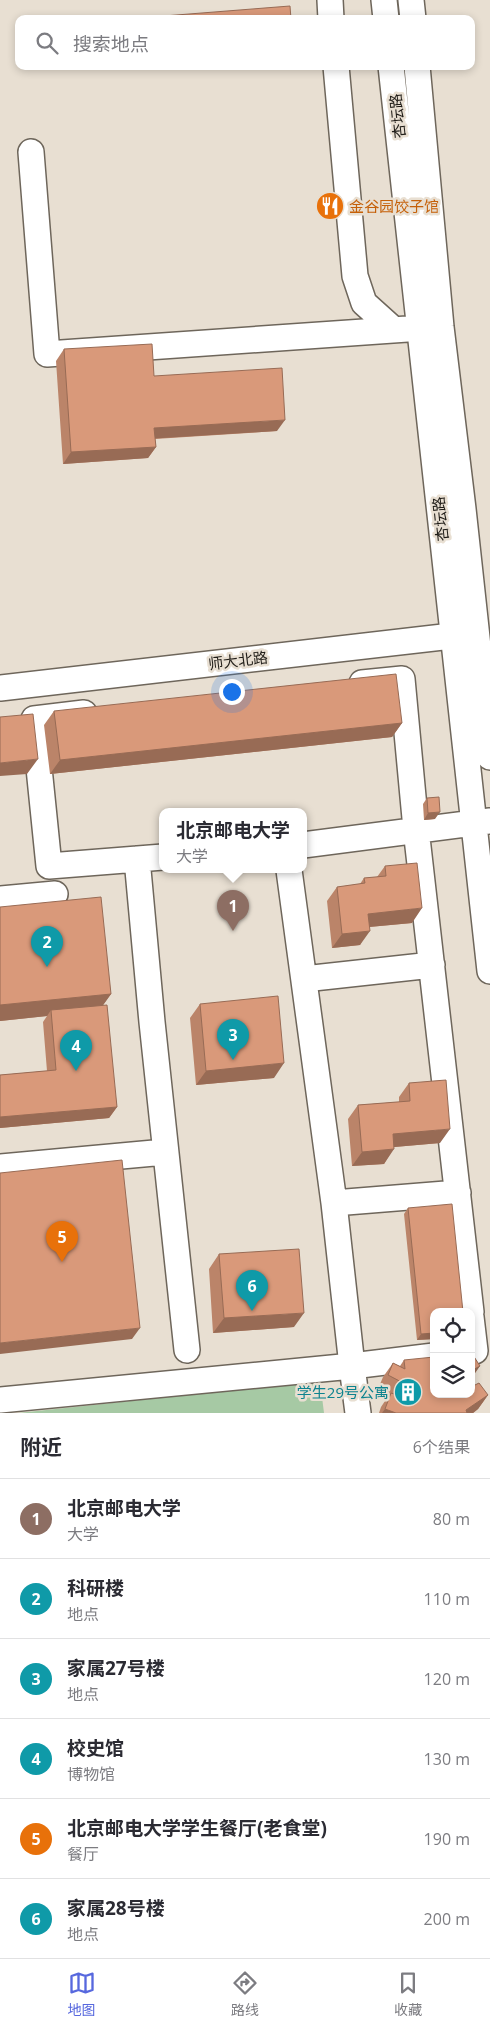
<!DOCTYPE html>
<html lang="zh">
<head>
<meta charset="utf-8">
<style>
	:root { --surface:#fff; --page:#f2f2f3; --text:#2b2b33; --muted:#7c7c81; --line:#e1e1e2; --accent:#5768de }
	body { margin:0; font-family:"Open Sans","Noto Sans SC",sans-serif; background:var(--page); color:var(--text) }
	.controls { position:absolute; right:15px; bottom:15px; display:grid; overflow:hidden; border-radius:10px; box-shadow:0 2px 8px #0003 }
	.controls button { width:45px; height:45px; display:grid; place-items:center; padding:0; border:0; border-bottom:1px solid var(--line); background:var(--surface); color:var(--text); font:25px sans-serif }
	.you { position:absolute; left:231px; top:691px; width:18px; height:18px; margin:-12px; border:4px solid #fff; border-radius:50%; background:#1a73e8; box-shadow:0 0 0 8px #1a73e833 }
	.badge { display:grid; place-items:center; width:32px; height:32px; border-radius:50%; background:var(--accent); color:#fff; font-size:16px; font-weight:700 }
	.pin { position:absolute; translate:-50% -41px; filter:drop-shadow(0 1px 2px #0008) }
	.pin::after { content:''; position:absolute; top:26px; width:18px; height:15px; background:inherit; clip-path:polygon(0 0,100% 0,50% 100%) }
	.popup { position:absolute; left:159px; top:808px; width:148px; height:65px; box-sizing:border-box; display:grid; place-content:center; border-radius:10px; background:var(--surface); filter:drop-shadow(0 1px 4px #0005); font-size:16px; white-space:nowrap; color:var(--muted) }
	.popup b { font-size:19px; color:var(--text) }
	.popup::after { content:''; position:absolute; left:50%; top:100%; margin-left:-10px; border:10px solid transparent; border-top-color:var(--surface) }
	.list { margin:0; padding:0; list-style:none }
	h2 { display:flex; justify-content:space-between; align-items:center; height:65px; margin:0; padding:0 20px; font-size:21px }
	h2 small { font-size:16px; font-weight:400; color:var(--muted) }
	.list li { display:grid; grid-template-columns:32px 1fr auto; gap:15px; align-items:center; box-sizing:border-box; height:80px; padding:0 20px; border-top:1px solid var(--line) }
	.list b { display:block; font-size:19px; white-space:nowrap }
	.list p { margin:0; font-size:16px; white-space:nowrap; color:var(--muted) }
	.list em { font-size:16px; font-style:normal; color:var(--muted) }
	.icon { flex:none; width:28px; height:28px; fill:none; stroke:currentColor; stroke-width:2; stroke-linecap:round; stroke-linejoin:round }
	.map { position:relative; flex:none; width:490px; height:1413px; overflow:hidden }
	.search { position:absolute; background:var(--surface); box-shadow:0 2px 8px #0003; left:15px; right:15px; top:15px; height:55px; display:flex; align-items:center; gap:12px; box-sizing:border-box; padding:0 18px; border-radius:10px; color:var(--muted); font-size:19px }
	.sheet { height:545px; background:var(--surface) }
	nav { display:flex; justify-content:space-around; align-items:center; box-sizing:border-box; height:70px; border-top:1px solid var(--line); background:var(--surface); font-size:14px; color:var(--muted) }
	nav a { display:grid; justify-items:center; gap:2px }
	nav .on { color:var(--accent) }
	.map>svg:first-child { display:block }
</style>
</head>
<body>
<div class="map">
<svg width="490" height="1413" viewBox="0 0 490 1413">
	<rect width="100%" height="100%" fill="#e8dfd2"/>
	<path fill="#a6c9a4" d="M320 1381 324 1413H18Z"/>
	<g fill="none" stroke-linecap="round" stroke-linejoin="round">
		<defs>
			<path id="minor" d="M330 0 331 19
				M384 0 386 19
				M411 0 413 19
				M336 66 355 276 364 303 394 330
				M391 66 490 971
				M417 66 441 327 463 509 490 757
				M31 152 47 354 436 327
				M362 683 402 679 416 829 471 1312
				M0 688 469 634
				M84 713 34 719 49 866 163 857
				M303 845 490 821
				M137 859 152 1022 187 1350
				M289 870 334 1203 352 1366 434 1356
				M0 899 55 894
				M304 979 432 965
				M0 1167 165 1152
				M334 1203 458 1193
				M471 1317 475 1351 471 1352
				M0 1400 352 1366 358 1413"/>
		</defs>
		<use href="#minor" stroke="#6e665b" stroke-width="28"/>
		<use href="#minor" stroke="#fff" stroke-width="25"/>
	</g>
	<path fill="#bb8469" d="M64 349 154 376 277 431 155 439 156 447 148 458 63 464 56 361Z
		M54 711 402 723 392 737 50 774 44 725Z
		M427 798 435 819 424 820 423 804Z
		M385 866 412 923 369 927 360 945 332 948 327 901 337 887 360 884 364 878 377 877Z
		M0 907 111 994 102 1006 117 1107 109 1118 0 1128V1075L47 1071 43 1022 47 1016 0 1021Z
		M200 1004 274 1078 196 1085 190 1018Z
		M409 1083 440 1143 394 1147 384 1164 352 1166 348 1119 358 1105 399 1102V1097Z
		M408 1208 434 1312V1339L417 1340 404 1214Z
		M219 1254 294 1327 213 1333 209 1269Z
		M404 1360 434 1394 488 1395 478 1409 473 1413H379L381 1407 389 1395 378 1389 383 1377 393 1363 400 1366Z"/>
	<path fill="#986b55" d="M49 66H68L48 68Z
		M285 420 277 431 146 439 154 428Z
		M156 447 148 458 63 464 71 452Z
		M402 723 392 737 50 774 60 760Z
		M38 759 27 774 0 776V763Z
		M440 812 435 819 424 820 428 813Z
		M422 908 412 923 358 928 368 914Z
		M370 931 360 945 332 948 342 934Z
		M111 994 99 1011 51 1010 47 1016 0 1021V1005Z
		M284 1063 274 1078 196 1085 206 1071Z
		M117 1107 109 1118 0 1128V1117Z
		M450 1129 440 1143 383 1148 393 1134Z
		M394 1149 384 1164 352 1166 362 1152Z
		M304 1313 294 1327 213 1333 224 1318Z
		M140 1328 132 1339 0 1354V1343Z
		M434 1333V1339L417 1340 421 1334Z
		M480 1366 471 1379V1371Z
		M488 1395 478 1409 473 1413H464L466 1410Z
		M385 1409 396 1413H382Z"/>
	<path fill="#d9997a" stroke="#986b55" d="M290 6 291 19H126Z
		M152 344 154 376 282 368 285 420 154 428 156 447 71 452 64 349Z
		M396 674 402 723 60 760 54 711Z
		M33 714 38 759 0 763V717Z
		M439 797 440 812 428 813 427 798Z
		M417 863 422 908 368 914 370 931 342 934 337 887 365 883 364 878 386 876 385 866Z
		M101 897 111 994 0 1005V907Z
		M278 996 284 1063 206 1071 200 1004Z
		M107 1005 117 1107 0 1117V1075L56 1070 51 1010Z
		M446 1080 450 1129 393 1134 394 1149 362 1152 358 1105 410 1101 409 1083Z
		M122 1160 140 1328 0 1343V1173Z
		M452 1204 463 1312H434V1333L421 1334 408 1208Z
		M299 1249 304 1313 224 1318 219 1254Z
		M471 1352 480 1366 471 1371Z
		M434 1357V1394H471V1387L479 1383 488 1395 466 1410 467 1413H396L385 1409 391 1393 406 1398 409 1386 388 1375 393 1363 405 1369 404 1360Z"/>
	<defs>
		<symbol id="restaurant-disc" viewBox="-11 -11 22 22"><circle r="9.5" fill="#e8710a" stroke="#e8dfd2"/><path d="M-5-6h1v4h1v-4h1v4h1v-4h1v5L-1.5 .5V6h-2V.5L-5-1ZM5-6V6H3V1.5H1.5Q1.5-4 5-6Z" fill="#fff"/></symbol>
		<symbol id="building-disc" viewBox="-11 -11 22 22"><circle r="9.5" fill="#0f9aa8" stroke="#e8dfd2"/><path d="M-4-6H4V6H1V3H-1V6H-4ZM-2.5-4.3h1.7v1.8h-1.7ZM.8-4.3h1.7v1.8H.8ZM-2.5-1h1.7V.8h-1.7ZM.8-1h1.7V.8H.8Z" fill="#fff"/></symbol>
	</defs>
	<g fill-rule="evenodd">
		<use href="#restaurant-disc" x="314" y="190" width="32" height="32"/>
		<use href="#building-disc" x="392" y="1376" width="32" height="32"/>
	</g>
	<g text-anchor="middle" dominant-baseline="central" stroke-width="5" stroke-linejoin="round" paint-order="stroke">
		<g font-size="15" fill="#201d18" stroke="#e8dfd2">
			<text transform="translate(397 116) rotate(-96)">杏坛路</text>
			<text transform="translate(440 519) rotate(-96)">杏坛路</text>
			<text transform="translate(238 660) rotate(-7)">师大北路</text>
		</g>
		<g font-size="15" fill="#c56008" stroke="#e8dfd2" text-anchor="start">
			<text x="349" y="206">金谷园饺子馆</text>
		</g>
		<g font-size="15" fill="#0d838f" stroke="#e8dfd2" text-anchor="end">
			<text x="389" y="1392">学生29号公寓</text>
		</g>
	</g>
</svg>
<div class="controls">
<button><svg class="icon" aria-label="locate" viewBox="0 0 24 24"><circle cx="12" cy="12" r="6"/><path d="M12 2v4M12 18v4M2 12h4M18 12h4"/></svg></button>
<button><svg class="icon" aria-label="layers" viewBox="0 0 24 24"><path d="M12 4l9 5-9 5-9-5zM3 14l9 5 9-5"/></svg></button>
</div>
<div class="you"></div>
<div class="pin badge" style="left:233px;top:931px;background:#8d6e63">1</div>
<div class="popup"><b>北京邮电大学</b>大学</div>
<div class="pin badge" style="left:47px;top:967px;background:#0f9aa8">2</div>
<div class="pin badge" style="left:233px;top:1060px;background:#0f9aa8">3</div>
<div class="pin badge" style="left:76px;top:1071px;background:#0f9aa8">4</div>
<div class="pin badge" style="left:62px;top:1262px;background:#e8710a">5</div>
<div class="pin badge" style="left:252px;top:1311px;background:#0f9aa8">6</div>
<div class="search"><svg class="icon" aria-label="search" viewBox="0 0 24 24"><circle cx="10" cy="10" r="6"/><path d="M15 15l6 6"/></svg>搜索地点</div>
</div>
<section class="sheet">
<h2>附近<small>6个结果</small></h2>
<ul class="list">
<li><span class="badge" style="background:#8d6e63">1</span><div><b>北京邮电大学</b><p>大学</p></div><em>80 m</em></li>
<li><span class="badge" style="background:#0f9aa8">2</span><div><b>科研楼</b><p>地点</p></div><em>110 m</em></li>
<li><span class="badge" style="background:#0f9aa8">3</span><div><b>家属27号楼</b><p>地点</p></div><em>120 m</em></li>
<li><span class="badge" style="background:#0f9aa8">4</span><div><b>校史馆</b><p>博物馆</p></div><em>130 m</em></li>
<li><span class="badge" style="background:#e8710a">5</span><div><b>北京邮电大学学生餐厅(老食堂)</b><p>餐厅</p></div><em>190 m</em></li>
<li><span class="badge" style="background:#0f9aa8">6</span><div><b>家属28号楼</b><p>地点</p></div><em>200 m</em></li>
</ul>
</section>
<nav>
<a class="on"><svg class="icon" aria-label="map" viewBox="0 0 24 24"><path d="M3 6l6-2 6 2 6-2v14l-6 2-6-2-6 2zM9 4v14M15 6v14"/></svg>地图</a>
<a><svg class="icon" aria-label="directions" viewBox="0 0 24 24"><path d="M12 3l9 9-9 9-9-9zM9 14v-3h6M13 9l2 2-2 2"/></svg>路线</a>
<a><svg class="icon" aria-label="saved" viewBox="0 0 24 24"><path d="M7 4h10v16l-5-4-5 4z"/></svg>收藏</a>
</nav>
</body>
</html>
